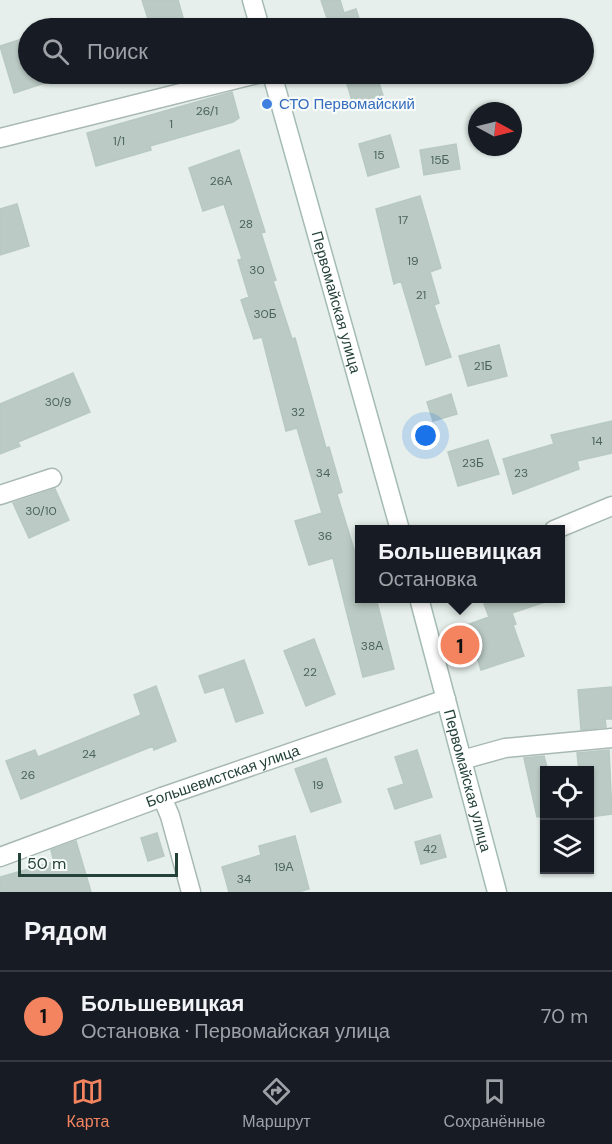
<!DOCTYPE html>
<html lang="ru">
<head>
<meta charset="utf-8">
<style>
	:root { --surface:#171b24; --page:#20242c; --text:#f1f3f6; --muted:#9ea1a6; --line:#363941; --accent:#f4845f }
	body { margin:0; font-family:"DM Sans",sans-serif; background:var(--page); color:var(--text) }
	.controls { position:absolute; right:18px; bottom:18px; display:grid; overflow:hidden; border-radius:0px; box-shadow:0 2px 4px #0004 }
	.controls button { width:54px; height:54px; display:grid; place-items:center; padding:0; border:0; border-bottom:2px solid var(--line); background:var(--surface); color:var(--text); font:30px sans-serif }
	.compass { position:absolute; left:468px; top:102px; width:54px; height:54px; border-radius:50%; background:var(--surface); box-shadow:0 2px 4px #0004; rotate:97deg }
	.scale { position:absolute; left:18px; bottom:15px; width:160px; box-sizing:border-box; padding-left:6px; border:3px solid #24423a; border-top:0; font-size:16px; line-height:21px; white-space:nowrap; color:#24423a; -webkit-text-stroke:4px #f7fbf9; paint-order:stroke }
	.you { position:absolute; left:426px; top:436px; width:21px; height:21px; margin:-15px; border:4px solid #fff; border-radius:50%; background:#1a73e8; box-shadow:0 0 0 9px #1a73e833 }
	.badge { display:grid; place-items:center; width:39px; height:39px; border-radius:50%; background:var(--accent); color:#111; font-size:20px; font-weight:700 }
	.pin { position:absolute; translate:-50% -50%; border:3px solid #fff; box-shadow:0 2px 6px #0006 }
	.popup { position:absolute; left:355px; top:525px; width:210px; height:78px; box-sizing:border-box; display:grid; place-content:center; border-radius:0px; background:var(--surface); filter:drop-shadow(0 2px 4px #0005); font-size:20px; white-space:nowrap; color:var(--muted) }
	.popup b { font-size:22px; color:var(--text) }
	.popup::after { content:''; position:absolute; left:50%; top:100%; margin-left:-12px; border:12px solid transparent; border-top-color:var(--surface) }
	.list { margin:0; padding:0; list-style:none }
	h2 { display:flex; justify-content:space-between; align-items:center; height:78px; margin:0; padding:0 24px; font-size:26px }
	h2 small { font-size:20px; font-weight:400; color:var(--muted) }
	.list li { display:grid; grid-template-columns:39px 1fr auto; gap:18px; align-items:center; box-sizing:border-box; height:90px; padding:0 24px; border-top:2px solid var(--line) }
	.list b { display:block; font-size:22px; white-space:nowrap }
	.list p { margin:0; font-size:20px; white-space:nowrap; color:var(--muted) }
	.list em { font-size:20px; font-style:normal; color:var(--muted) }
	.icon { flex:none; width:33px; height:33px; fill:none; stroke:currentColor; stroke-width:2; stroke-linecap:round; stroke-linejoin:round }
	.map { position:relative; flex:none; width:612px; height:892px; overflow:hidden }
	.search { position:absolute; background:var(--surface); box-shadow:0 2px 4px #0004; left:18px; right:18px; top:18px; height:66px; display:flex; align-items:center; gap:15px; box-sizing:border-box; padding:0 21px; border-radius:33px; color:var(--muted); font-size:22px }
	.sheet { height:168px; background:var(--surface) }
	nav { display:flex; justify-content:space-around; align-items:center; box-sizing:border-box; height:84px; border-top:2px solid var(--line); background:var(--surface); font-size:16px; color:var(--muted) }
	nav a { display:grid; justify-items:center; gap:3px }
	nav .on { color:var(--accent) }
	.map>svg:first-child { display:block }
</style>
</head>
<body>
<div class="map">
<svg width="612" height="892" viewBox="0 0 612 892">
	<rect width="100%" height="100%" fill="#e6efeb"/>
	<path fill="#bbcac4" stroke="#b8c9c2" stroke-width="1.5" d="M142 0H178L186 28H151Z
		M321 0H340L344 13 356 9 362 28H308L307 25 327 18Z
		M28 37V74H62L63 77 14 93 0 46Z
		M344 74H376L383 95 353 104Z
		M232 92 239 118 233 122 150 146 151 150 96 166 87 133Z
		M390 135 399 167 368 176 359 144Z
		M456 144 460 169 424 175 420 150Z
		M239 150 265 232 261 233 276 280 273 281 292 339 295 338 326 448 329 447 342 492 337 494 360 569V598H376L394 669 363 677 333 558 309 565 295 521 322 513 297 428 286 431 262 337 254 339 241 300 249 297 238 260 242 259 224 204 203 211 189 168Z
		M420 196 441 268 430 272 439 303 434 305 451 357 426 365 401 281 394 284 376 209Z
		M17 204 29 246 0 255V209Z
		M499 345 507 376 468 386 459 356Z
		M73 373 90 412 18 442 20 446 0 454V404Z
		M451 394 457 414 433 421 427 402Z
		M612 421V453L577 461 579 469 513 494 503 459 554 444 551 435Z
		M488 440 499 474 458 486 448 452Z
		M55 489 69 520 29 538 13 503Z
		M501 598H545V602L512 613 516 624 513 625 524 656 481 670 467 625 489 617 484 604Z
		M314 639 335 694 306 706 284 651Z
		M244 660 263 713 236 722 224 687 205 693 199 676Z
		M156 686 176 741 154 750 153 746 21 799 6 761 35 750 38 757 141 715 134 695Z
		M612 687V719H605L606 727 581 730 578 690Z
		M417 750 432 797 395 809 388 789 404 784 395 757Z
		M609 750 612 814 590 817V771H579L577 753Z
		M544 756 548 771H544V816L537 817 524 758Z
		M326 758 341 802 311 812 295 769Z
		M157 833 164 856 148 861 141 838Z
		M440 835 446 857 421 864 415 842Z
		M295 836 309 889 298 892H229L222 867 261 855 259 846Z
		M76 841 91 892H0V877L54 862 51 850Z"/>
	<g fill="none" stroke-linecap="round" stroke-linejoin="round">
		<defs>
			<g id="minor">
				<path d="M0 138 257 74"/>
				<path d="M0 495 52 478"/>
				<path d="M554 530 612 506"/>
				<path d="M462 760 505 748 612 738"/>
				<path d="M162 797 170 816 191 892"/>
				<path id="s1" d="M0 857 162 797 446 699"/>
			</g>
			<g id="secondary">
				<path d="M252 0 260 28"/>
				<path id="s2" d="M272 74 400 530"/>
				<path id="s3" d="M419 598 497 892"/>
			</g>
		</defs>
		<use href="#minor" stroke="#a8b8b2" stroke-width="21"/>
		<use href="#secondary" stroke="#a4bbb3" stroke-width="21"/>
		<use href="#minor" stroke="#fff" stroke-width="18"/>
		<use href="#secondary" stroke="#fff" stroke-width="18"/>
	</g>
	<circle fill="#3f7fe0" stroke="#f7fbf9" stroke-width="2" cx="267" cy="104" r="6"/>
	<g text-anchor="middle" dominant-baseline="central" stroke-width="4.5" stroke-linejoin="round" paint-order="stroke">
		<g font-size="12" fill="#4a645c">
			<text x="207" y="111">26/1</text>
			<text x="171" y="124">1</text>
			<text x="119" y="141">1/1</text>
			<text x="379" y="155">15</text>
			<text x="440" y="160">15Б</text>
			<text x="221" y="181">26А</text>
			<text x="403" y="220">17</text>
			<text x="246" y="224">28</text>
			<text x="413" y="261">19</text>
			<text x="257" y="270">30</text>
			<text x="421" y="295">21</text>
			<text x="265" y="314">30Б</text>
			<text x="483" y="366">21Б</text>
			<text x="58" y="402">30/9</text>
			<text x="298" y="412">32</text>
			<text x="597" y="441">14</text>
			<text x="473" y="463">23Б</text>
			<text x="323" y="473">34</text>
			<text x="521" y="473">23</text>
			<text x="41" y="511">30/10</text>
			<text x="325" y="536">36</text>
			<text x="372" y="646">38А</text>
			<text x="310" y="672">22</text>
			<text x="89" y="754">24</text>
			<text x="28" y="775">26</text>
			<text x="318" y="785">19</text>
			<text x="430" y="849">42</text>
			<text x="284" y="867">19А</text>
			<text x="244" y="879">34</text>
		</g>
		<g font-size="15" fill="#366cbe" stroke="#f7fbf9" text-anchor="start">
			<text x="279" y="104">СТО Первомайский</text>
		</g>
		<g font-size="15" fill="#24423a" stroke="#f7fbf9">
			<text stroke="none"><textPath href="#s2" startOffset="237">Первомайская улица</textPath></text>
			<text stroke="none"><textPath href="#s1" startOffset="237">Большевистская улица</textPath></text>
			<text stroke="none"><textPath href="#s3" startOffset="189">Первомайская улица</textPath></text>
		</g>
	</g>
</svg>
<div class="controls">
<button><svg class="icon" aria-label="locate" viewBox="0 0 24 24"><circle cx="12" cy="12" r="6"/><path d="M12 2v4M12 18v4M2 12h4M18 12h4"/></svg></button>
<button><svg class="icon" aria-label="layers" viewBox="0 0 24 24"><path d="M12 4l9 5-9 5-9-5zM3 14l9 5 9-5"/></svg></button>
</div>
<svg class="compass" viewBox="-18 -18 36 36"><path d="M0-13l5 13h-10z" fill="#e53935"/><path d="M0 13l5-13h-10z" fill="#9ea1a6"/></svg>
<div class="scale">50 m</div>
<div class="you"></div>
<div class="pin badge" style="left:460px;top:645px">1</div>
<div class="popup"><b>Большевицкая</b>Остановка</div>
<div class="search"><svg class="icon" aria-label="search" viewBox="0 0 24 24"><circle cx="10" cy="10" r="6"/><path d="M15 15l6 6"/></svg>Поиск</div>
</div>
<section class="sheet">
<h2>Рядом<small></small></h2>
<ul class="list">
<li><span class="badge">1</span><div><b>Большевицкая</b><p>Остановка · Первомайская улица</p></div><em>70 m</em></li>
</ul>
</section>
<nav>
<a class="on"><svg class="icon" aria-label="map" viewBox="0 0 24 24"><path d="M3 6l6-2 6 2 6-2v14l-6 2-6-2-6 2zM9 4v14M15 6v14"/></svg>Карта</a>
<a><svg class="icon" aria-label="directions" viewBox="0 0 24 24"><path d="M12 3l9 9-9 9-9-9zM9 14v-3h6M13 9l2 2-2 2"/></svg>Маршрут</a>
<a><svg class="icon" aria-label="saved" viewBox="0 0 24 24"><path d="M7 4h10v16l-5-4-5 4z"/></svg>Сохранённые</a>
</nav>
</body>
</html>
